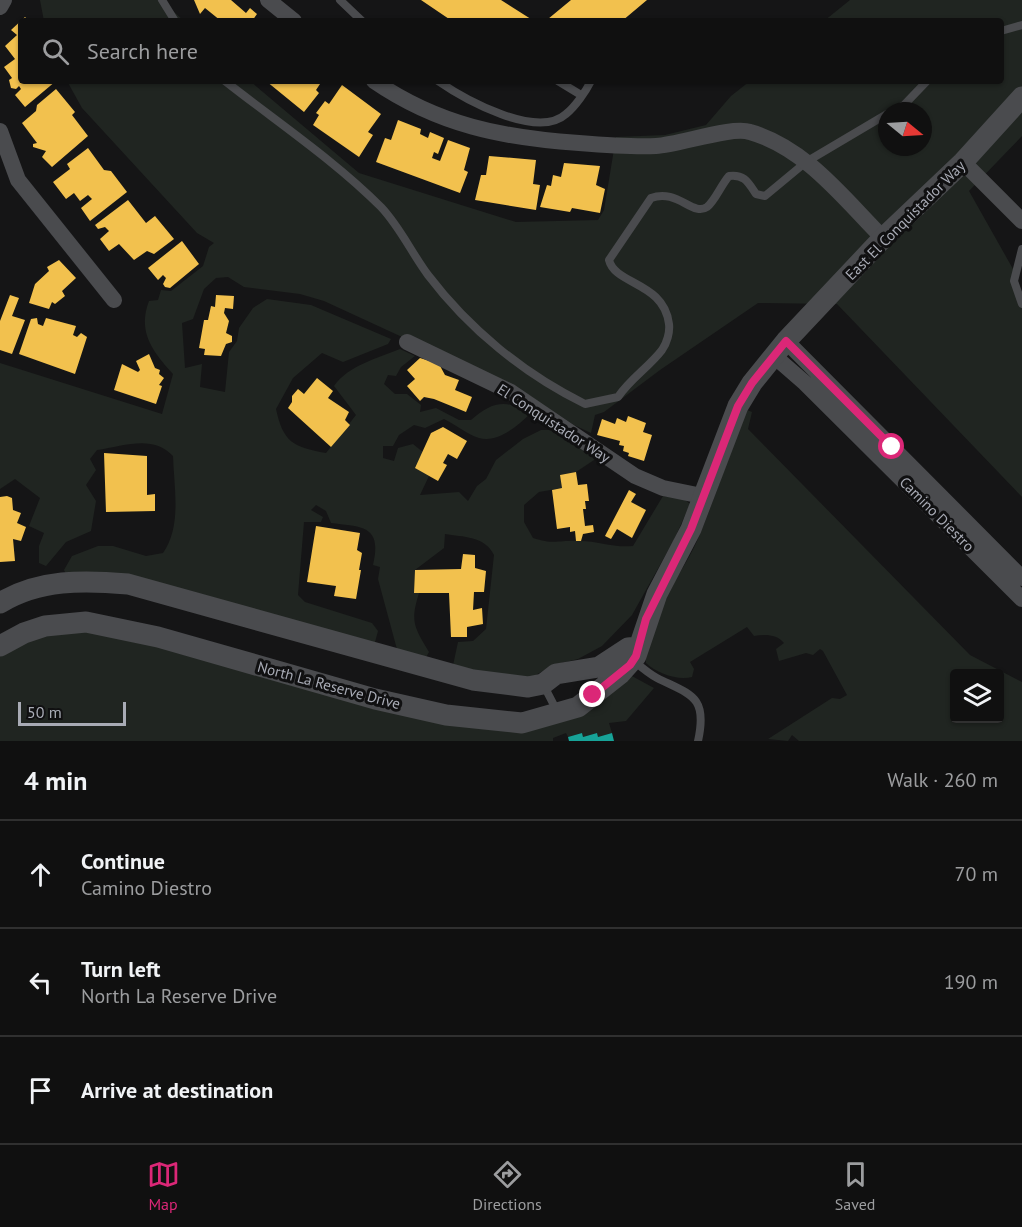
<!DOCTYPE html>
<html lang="en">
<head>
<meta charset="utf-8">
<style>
	:root { --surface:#101010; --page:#191919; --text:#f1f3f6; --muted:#9c9d9f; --line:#303030; --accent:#db2777 }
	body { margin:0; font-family:"PT Sans",sans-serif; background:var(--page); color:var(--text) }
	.controls { position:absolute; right:18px; bottom:18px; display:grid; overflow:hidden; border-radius:6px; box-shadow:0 2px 4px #0004 }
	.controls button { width:54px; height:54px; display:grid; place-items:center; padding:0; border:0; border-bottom:2px solid var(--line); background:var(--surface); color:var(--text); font:30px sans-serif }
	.compass { position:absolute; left:878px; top:102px; width:54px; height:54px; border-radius:50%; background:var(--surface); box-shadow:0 2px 4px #0004; rotate:108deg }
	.scale { position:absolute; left:18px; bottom:15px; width:108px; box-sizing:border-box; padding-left:6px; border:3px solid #a8abb5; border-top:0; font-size:16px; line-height:21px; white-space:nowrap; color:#a8abb5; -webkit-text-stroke:4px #101011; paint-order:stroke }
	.stop { position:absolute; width:18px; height:18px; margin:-14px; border:4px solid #db2777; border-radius:50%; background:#fff }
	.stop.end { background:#db2777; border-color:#fff; box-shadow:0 2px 6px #0008 }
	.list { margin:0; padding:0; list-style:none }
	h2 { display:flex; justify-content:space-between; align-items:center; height:78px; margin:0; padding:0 24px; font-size:26px }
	h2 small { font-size:20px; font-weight:400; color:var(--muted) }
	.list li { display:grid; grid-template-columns:39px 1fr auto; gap:18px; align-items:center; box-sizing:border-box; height:108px; padding:0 24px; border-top:2px solid var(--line) }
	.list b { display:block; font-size:22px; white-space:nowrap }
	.list p { margin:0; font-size:20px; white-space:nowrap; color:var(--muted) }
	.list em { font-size:20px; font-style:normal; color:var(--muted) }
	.icon { flex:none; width:33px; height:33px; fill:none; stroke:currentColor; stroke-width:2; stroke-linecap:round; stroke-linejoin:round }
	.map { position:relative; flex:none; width:1022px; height:741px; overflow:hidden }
	.search { position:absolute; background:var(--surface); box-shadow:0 2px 4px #0004; left:18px; right:18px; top:18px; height:66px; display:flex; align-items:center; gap:15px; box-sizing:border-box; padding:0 21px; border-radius:6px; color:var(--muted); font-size:22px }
	.sheet { height:402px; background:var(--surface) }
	nav { display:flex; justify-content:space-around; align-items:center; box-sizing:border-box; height:84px; border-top:2px solid var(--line); background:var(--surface); font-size:16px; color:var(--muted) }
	nav a { display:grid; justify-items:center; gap:3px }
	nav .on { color:var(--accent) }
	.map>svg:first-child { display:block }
</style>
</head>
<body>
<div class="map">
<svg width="1022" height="741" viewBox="0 0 1022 741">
	<rect width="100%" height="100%" fill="#151516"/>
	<path fill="#202521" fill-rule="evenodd" d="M40 0H161L184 21H44Z
		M850 0H1022V136L969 191 1013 269 1022 302V497L837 304 758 303 660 370 604 412 595 415 591 433 574 425 530 396 324 301 300 294 244 287 228 277 216 278 204 289 193 319 182 323 185 368 202 364 200 387 225 392 229 352 237 341 239 328 253 308 267 299 311 305 391 339 388 344 343 362 322 353 293 378 276 409C283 442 293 447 326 453L356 415 334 386C349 365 376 359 400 349L415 356 401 367 396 376 388 375 384 384 395 394H407L421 405 420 412 436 408 459 420H471C491 402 507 398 530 414 517 426 499 443 479 438 468 435 455 424 444 419L425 428 414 425 399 435 393 446H383V458L394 461 398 448 413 444 424 453 415 467 429 476 420 495 459 492 468 501 477 486 486 479 496 460 523 439 541 430H556L597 458 576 472 560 475 562 488 539 492 524 505V522L533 538C554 545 559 540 580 541 598 541 614 548 633 546L663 496 684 499 690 504 674 540 632 615 602 646 578 659 553 665 529 679 452 670 458 642 473 641 486 629 494 555C485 536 463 537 445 534L444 548 415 570 414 593H419C410 622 414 627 429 652L425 659 398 653 378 579 380 567 373 565C382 526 364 527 331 523L326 511 316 505 311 510 323 517 321 522H304L298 595 305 602 372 623 378 631 374 646 67 576 64 570 72 556 98 546H113L146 556 163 553C182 526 174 488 173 456 153 434 124 446 97 450L90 459 96 470 86 485 96 501 91 531 66 542 46 566 39 563V546L44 533 29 526 40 498 15 479 0 489V363L162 414 173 374C153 352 137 332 149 301L158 300 161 290 171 291 203 266 209 247 214 243 197 233 82 108 67 81H250L359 173 516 222 598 220 604 210 616 137 665 135 706 125 731 96 750 81H1001V21H824ZM887 111H923V147H887Z
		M747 410 752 412 748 429 970 655 1022 682V741H799L792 735 788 741 768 739 832 698 840 699 847 695 823 651 820 649 813 655 806 653 779 661 776 649 784 643C777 634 765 634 754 636L747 627 690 662 694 669 692 677C678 681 656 673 646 663 643 615 684 576 700 534 717 493 730 451 747 410ZM954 674H1000V718H954Z
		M79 625 528 726 630 675 654 688 626 721 609 723 612 733 598 737 597 733 583 737 582 733 568 737 566 733 553 738V741H0V650Z"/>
	<path fill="#f2c14e" d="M194 0H231L246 13 250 8 257 14 252 21H221L205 8 200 14Z
		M421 0H501L534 21H452Z
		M571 0H647L622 21H550L548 19Z
		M25 17 29 21H21V81H56L25 107 15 95 21 89 19 86 16 89 11 88 9 80 12 78 4 67 15 59 5 46 17 35 11 30Z
		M266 81H322L316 90 319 93 304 112Z
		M342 85 381 114 368 132 373 135 359 157 313 125 319 115 316 113 325 101 329 104Z
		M56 89 75 112 72 115 88 136 52 167 42 157 46 151 33 147V144L37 143 22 123 36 111 37 105Z
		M398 120 421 129 420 134 428 138 430 132 444 138 438 154 434 152 432 158 440 161 448 140 470 148 464 170 468 172 460 193 376 162 385 138 391 140Z
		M88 148 104 170 111 171 127 192 90 221 81 208 92 199 88 195 80 201 74 193 66 199 53 182 70 169 67 164Z
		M489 156 536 160 533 184 540 185 536 210 475 200 481 175H486Z
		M564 163 600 166 596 185 605 189 600 213 572 208 570 212 540 207 547 185 551 186 553 175 561 177Z
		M128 200 146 223 155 216 174 239 154 254 147 251 134 260 119 244 109 251 100 239 109 231 105 227 98 229 95 225Z
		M182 241 199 264 170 288 165 287 163 284 166 278 163 275 158 280 148 268Z
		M59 260 76 278 62 291 65 296 55 304 52 302 49 309 29 303 35 284 49 271 47 267Z
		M10 295 19 298 12 316 25 320 12 354 0 350V321Z
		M216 295 234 296 233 309 225 308 224 313 229 321 226 333 232 336V342L226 344 221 356 204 355 205 349 199 348 204 320H208L211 306 215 307Z
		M37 318 38 324 43 326 46 318 76 326 73 335 77 337 81 333 87 337 75 374 19 354 31 319Z
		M149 354 155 368 160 370 159 374 164 378 159 385 162 386 156 404 114 390 122 364 138 372 140 370 136 361Z
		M420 358 439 364 445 375 459 380 455 390 472 397 466 412 434 399 424 397 420 401 407 386 415 379 407 370Z
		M317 378 333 391 328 398 349 412 345 420 350 425 331 447 288 408 292 402V396L298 389 304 394Z
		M628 416 646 423 643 432 652 435 644 461 628 456 629 453 623 451 624 446 619 445 620 441 597 435 602 419 615 424 617 418 626 422Z
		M443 427 467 441 457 459 448 454 443 463 447 465 438 481 415 468 431 433Z
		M104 453 147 456V495L155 494V511L106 512Z
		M576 472 578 485 587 484 589 501H585L586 509H583L585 526 593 525 594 532 583 534 581 541H576L575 531 570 532V527L557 529 552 490 562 488 560 475Z
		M629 490 636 494 631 502 646 510 632 538 617 529 611 539 605 536Z
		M7 496 12 498 13 510 21 513 17 523 26 527 21 541 13 539 15 561 0 562V497Z
		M316 526 360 533 357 550 362 553 359 570H361L356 599 334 596 336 586 307 582Z
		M463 554 475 555V568L486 571 484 592H474L473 610 482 608 483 624 467 627V637H451L449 593H414L415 570 461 569Z"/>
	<path fill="#17a398" d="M582 733 583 737 597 733 598 737 612 733 614 741H569L568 737Z"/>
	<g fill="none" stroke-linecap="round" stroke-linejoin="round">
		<path stroke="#4a4b4e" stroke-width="8" d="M162 0 175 21
			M340 0 362 21
			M1001 31 1022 25
			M225 81C277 122 334 160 381 207 400 227 411 252 428 275 469 329 524 374 585 404L618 397C630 379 649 367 662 350 667 343 670 332 669 324 664 282 615 285 609 260L651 198C677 188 693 217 707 207 715 201 721 185 729 176 744 174 748 182 756 194L765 196 806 162 887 114
			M438 81C464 99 537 140 566 114 575 107 586 91 591 81
			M558 81 581 95
			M893 111 904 105 927 81
			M1022 249 1014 281 1022 304
			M634 661C641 667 649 674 657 678 691 695 708 696 698 741
			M543 684 558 713"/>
		<path stroke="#4a4b4e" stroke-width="16" d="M268 0 294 21
			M0 7 4 0
			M374 81C438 125 503 138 579 143 604 145 631 147 656 146 679 145 731 126 750 132 806 148 844 199 883 238
			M0 131 18 180 114 300
			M963 162 1022 221
			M786 341 1022 578
			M407 342 511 392 635 476 663 488 702 496
			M774 356 805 383 1022 599"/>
		<path stroke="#4a4b4e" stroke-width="21" d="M0 603C39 579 84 580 128 584L473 680 528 687 543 684 556 674 599 667 628 648 638 647
			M0 646 24 633 45 626 86 622 158 637 375 699 446 715 522 723 578 707 620 674 636 656 657 594 691 529 738 406 752 383 786 341 883 238 963 162 1022 97"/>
	</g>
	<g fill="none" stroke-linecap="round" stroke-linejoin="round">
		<path stroke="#db2777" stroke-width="8" d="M593 695 630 665 636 656 646 619 691 529 738 406 752 383 786 341 892 447"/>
	</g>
	<g text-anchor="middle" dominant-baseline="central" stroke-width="6" stroke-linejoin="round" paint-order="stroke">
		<g font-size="15" fill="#a8abb5" stroke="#101011">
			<text transform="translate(905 220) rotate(-45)">East El Conquistador Way</text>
			<text transform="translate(554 423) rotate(33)">El Conquistador Way</text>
			<text transform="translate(937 514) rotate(45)">Camino Diestro</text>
			<text transform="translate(329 685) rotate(15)">North La Reserve Drive</text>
		</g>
	</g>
</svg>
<div class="controls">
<button><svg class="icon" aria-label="layers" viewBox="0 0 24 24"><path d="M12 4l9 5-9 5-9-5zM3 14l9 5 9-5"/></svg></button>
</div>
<svg class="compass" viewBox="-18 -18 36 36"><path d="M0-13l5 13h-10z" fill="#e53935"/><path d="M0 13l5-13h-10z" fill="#9c9d9f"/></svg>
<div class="scale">50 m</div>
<div class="stop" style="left:892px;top:447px"></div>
<div class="stop end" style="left:593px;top:695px"></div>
<div class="search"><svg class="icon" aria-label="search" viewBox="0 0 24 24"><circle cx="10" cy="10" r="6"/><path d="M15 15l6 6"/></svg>Search here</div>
</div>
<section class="sheet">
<h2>4 min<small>Walk · 260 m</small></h2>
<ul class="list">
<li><svg class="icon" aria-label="ahead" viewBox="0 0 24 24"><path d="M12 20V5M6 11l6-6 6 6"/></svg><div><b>Continue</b><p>Camino Diestro</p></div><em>70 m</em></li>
<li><svg class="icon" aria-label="left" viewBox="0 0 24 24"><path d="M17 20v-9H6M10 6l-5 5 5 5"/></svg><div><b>Turn left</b><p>North La Reserve Drive</p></div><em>190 m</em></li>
<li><svg class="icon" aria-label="arrive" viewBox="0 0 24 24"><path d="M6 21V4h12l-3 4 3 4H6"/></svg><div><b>Arrive at destination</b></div></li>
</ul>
</section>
<nav>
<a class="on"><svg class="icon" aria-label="map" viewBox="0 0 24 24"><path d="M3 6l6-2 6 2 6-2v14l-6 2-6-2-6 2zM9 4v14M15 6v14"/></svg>Map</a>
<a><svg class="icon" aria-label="directions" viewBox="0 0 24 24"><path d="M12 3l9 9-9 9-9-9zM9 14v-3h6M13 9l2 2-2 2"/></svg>Directions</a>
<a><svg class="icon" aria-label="saved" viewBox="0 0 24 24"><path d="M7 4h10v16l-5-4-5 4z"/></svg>Saved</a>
</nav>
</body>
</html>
